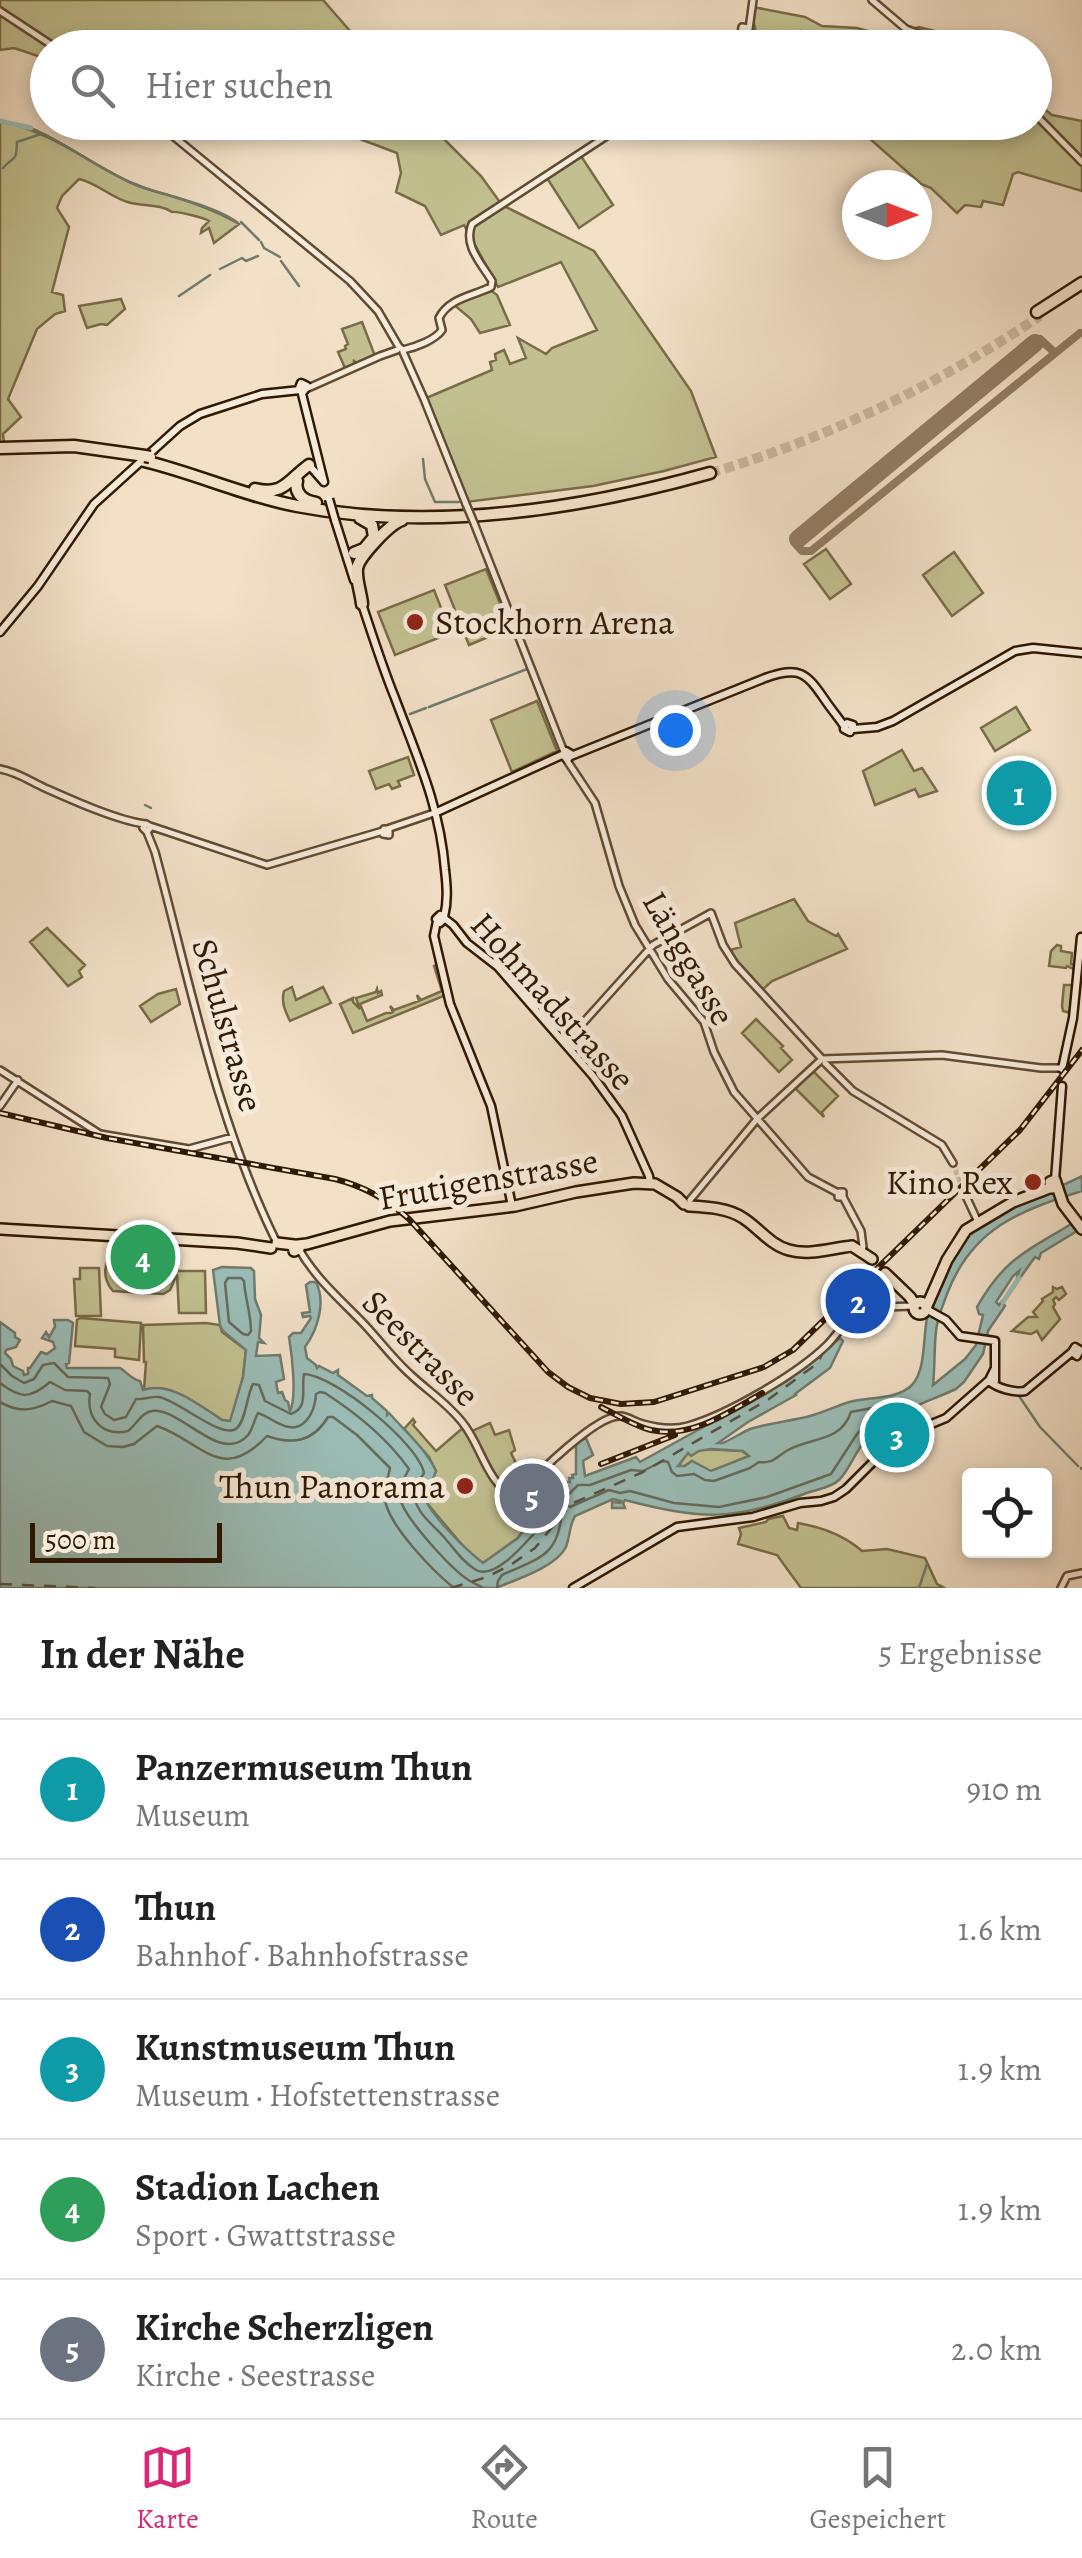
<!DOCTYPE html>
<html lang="de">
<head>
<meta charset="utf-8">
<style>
	:root { --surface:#fff; --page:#f6f6f6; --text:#222; --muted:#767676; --line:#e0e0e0; --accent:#db2777 }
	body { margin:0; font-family:Alegreya,serif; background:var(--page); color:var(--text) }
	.controls { position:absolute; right:30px; bottom:30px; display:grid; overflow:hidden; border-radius:10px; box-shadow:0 5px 15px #0003 }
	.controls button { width:90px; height:90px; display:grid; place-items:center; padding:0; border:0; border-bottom:2px solid var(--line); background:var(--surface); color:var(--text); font:50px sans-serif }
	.compass { position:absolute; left:842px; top:170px; width:90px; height:90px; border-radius:50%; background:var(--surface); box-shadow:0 5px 15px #0003; rotate:90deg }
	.scale { position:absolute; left:30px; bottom:25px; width:192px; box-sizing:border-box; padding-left:10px; border:5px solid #301900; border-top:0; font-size:28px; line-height:35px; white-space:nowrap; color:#301900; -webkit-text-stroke:8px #f7ebdb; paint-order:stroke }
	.you { position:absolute; left:675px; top:730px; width:35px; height:35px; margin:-25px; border:8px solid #fff; border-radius:50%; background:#1a73e8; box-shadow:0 0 0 15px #1a73e833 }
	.badge { display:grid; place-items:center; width:65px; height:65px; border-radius:50%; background:var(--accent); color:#fff; font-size:32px; font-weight:700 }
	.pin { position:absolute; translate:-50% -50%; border:5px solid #fff; box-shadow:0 2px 10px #0006 }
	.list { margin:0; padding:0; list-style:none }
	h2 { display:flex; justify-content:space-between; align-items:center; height:130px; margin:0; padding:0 40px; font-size:42px }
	h2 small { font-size:32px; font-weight:400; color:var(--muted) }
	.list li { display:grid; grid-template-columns:65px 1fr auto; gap:30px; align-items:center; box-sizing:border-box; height:140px; padding:0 40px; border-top:2px solid var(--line) }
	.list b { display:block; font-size:38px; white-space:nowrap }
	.list p { margin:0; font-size:32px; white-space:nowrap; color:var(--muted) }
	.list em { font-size:32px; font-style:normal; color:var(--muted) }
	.icon { flex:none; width:55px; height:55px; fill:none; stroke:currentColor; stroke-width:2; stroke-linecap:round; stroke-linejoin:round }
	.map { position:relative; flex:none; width:1082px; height:1588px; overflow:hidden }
	.search { position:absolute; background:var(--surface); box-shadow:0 5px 15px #0003; left:30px; right:30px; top:30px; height:110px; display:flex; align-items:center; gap:25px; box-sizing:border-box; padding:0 35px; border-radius:55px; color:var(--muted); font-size:38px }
	.sheet { height:830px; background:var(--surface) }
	nav { display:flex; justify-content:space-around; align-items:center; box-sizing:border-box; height:140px; border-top:2px solid var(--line); background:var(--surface); font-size:28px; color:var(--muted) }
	nav a { display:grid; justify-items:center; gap:5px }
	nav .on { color:var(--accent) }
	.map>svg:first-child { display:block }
</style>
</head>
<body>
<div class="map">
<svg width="1082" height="1588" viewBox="0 0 1082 1588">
	<rect width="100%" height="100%" fill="#f2e0c7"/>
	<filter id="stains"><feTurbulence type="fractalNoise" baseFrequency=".002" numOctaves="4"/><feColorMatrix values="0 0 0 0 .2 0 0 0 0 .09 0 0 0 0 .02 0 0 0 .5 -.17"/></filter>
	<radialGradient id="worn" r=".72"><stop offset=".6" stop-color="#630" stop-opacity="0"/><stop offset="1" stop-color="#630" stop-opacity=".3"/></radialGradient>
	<path fill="#c2c090" stroke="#796c48" stroke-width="2.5" d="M0 0H323L364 47 48 48 47 59 14 48 0 50Z
		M753 7 805 17 822 26 857 28 900 40 905 38 906 31 919 27 999 47H821L801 31 787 47H765L753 37 756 32 754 24 750 21Z
		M1035 102 1052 115 1082 121V191L1018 172 1013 174 1003 205 983 201 981 207 965 205 957 213 931 188 921 184 852 123 1034 122Z
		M0 121C52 132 86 161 131 183 145 190 160 192 175 197 197 204 219 212 239 224L214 243 209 228 201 233 202 228 209 221C205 218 177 211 172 212 160 204 145 206 131 203 112 199 98 183 79 179L62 196 57 208 69 227 52 292 63 295 65 311 55 314 37 329 8 399 21 417 3 434 4 442 0 443Z
		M300 123H428L481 176 502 205 594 251 691 391 716 457 664 471 593 486 466 502 424 399 492 370 490 362 496 360 495 354 504 350 510 364 526 358 518 338 546 354 552 348 597 330 561 262 498 287 464 225 441 235 425 206 396 192 401 173 397 153 344 133Z
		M581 156 613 205 579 228 547 178Z
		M490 290 497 295 510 325 480 333 471 319 453 304Z
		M121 299 125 309 107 325 101 324 87 328 79 306Z
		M362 322 375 356 357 363 354 361V364L345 368 338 352 346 349 345 346 348 344 342 329Z
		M826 549 851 584 830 599 804 564Z
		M954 552 983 593 952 616 923 575Z
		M486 569 510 628 469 645 445 585Z
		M434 590 451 633 395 655 378 612Z
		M537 701 557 751 512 772 491 720Z
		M1016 707 1030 730 995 751 981 728Z
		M902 750 914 771 922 768 937 791 919 797 915 789 875 805 863 771Z
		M408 757 414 775 398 781 400 786 392 789 389 784 376 789 369 771Z
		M794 899 808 921 836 936 838 934 847 949 772 981 760 992 727 951 741 947 735 923Z
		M47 928 85 965 79 971 82 977 68 986 30 942Z
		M1057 945 1061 946V951L1072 953 1071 964 1076 965 1070 1013 1063 1011 1062 1006 1064 985H1073L1074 969 1067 966 1066 968 1049 966 1051 951Z
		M439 964 446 995 353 1033 340 1004 353 998V1002L360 1009 356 998 376 992 377 989 378 993 381 991 382 995 360 1004 367 1021 386 1013H391L393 1012 390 1006 394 1010 419 1001 417 995 421 1000 442 991 434 966Z
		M292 987 296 1000 323 987 331 1003 290 1021C285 1011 281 1002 284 991Z
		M176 989 180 1004 151 1022 140 1006 158 994Z
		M756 1019 783 1046 781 1048 792 1060 779 1072 742 1033Z
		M813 1071 838 1096 822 1112 824 1117 794 1087Z
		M116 1241 175 1246 178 1271H205L206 1313H179L177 1274 170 1290 163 1294 113 1291C98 1274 108 1259 116 1241Z
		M80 1268H99L101 1316H76L74 1279H80Z
		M1053 1287 1057 1289 1062 1287 1066 1294 1059 1300 1056 1297 1053 1300 1055 1304 1053 1307 1060 1319 1042 1340 1037 1331 1031 1334 1012 1331 1028 1317H1037L1033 1312 1043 1301 1042 1299 1053 1292Z
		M80 1318 141 1323 139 1360 115 1357V1349L75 1346 77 1320Z
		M206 1323 220 1325 222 1332 246 1350 243 1377 231 1422 222 1420C199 1406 172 1382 144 1390L146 1362H144L143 1325Z
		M847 1409 849 1414 817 1430 774 1445 775 1450 766 1454 764 1450 754 1452 749 1439 777 1429 779 1432 789 1428 792 1432 819 1425Z
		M413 1419 415 1422 413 1425 436 1451 464 1427 501 1489 512 1499H518L534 1516 518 1538 483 1563 468 1552 426 1502 422 1492 431 1479 427 1473 429 1472 431 1475 436 1471 429 1457 404 1429Z
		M490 1423 495 1435 509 1430 515 1450 511 1453 526 1483 515 1494C491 1481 483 1454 472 1431Z
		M705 1449 742 1451 749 1456 711 1472 704 1470 692 1461 683 1467 678 1466 688 1452Z
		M783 1516 789 1528 797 1530 798 1523C821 1527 845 1536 862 1551L887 1549 925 1558 937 1584 945 1588H801L777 1555 738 1544 741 1534 739 1528 766 1522 768 1519Z"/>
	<path fill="#9bbdb7" stroke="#707b6e" stroke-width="2.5" fill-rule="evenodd" d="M1082 1176V1191C1019 1211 972 1228 947 1294 943 1305 937 1319 936 1331 934 1349 935 1367 933 1385L965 1359 976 1345 983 1315 979 1314 977 1307C1008 1252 1034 1249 1082 1217V1228L1041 1253 1039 1259 1035 1257 1020 1278 1017 1277 1019 1271 1013 1276 996 1302 999 1305 1002 1301 1005 1306 988 1331 983 1354 964 1382 956 1389C926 1403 885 1414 864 1442 855 1453 849 1470 839 1480 831 1488 814 1490 804 1494 732 1522 698 1519 625 1500L623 1503 625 1508H612V1502L620 1503 621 1501 613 1499 575 1516C569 1526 570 1537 566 1547 556 1567 517 1579 496 1588H0V1322L15 1333V1337L20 1340 16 1347 6 1350 5 1353 11 1359 13 1366 23 1371 24 1375 28 1374V1368H30L41 1352 47 1354 55 1348 53 1342 42 1338 46 1332 49 1337 55 1327 54 1320H68L73 1323 69 1363 66 1364 67 1368H120C127 1372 131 1379 140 1381L143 1390C171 1381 199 1405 222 1420L230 1421 243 1377 246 1350 223 1331 220 1325 213 1270 222 1267 251 1268 254 1271 255 1299 261 1315 259 1338 264 1343 258 1342 256 1356 280 1355 284 1379 276 1382 278 1393 282 1392 285 1400 288 1402 290 1411C297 1397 292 1355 289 1337L293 1333H301L311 1318 310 1316 303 1317 302 1313 310 1312 306 1285 310 1282H316C326 1302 318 1329 305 1347L307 1358 316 1365 317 1368 319 1366 333 1373 338 1370V1375L367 1396 372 1395V1398L387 1411V1415L389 1413C406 1432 425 1448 436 1471L433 1479 422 1492C429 1514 465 1549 483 1563L518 1538 534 1517V1513L536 1514 557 1492 554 1489 559 1485 562 1488 565 1482H570L569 1478H573L572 1475 576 1474V1442L586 1438 593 1455 583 1461 585 1476 636 1457 640 1462 787 1381 840 1338 843 1341 830 1368 795 1394 796 1395 748 1422 718 1443H723C732 1439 741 1433 750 1429 769 1423 791 1421 810 1416 822 1413 834 1407 846 1403 866 1396 896 1401 912 1385 926 1370 923 1337 927 1318 950 1218 1002 1215 1082 1176ZM711 1449 743 1451 749 1456 711 1471 692 1461 685 1466H678L688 1453 691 1456 699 1451Z"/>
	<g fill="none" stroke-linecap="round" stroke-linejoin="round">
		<path stroke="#666b5c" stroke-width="2.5" d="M228 1278H241L244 1281C245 1298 251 1314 251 1331L248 1335 243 1334 229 1322 225 1283Z
			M0 1364 12 1376 24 1383 34 1379 43 1365 54 1363 68 1377 108 1378 110 1384 101 1407 105 1414 114 1420 126 1417 136 1399C144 1400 151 1396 159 1397 178 1400 223 1441 237 1428 246 1420 247 1394 253 1384L259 1385 265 1401 291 1414C309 1408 301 1389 304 1374 334 1375 418 1443 424 1473L413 1491C415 1512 430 1522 443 1536 453 1547 462 1562 476 1570 499 1583 539 1525 554 1512H562C558 1557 539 1558 502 1575L498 1581 497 1588
			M0 1383C21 1399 30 1399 50 1382L65 1390 87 1391 90 1394C86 1419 103 1437 128 1431 136 1425 142 1412 152 1411 181 1407 221 1466 248 1435 253 1429 254 1420 258 1413 267 1416 271 1420 280 1424 303 1436 315 1413 316 1394L320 1392 325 1393C356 1413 387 1438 409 1469 404 1478 399 1487 400 1498 404 1518 453 1571 470 1581 475 1584 480 1586 484 1588
			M0 1402C19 1413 33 1411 52 1401L71 1406 84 1432 107 1446 123 1447 134 1444 157 1426C203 1442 221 1485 267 1436 293 1445 313 1442 328 1417H333L357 1435 390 1468C388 1478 384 1489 385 1500 389 1526 434 1572 454 1588
			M872 1408 876 1411V1416L857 1434 831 1474 767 1497 719 1507 674 1503 630 1491 620 1493 609 1490 570 1507 563 1503 565 1498 578 1485H590L631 1470 643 1471 663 1461 668 1462 672 1472 677 1476 694 1474 705 1480 714 1481 750 1468 759 1462C774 1464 777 1456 788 1450 812 1437 841 1442 851 1412Z"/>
		<path stroke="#707b6e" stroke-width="2.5" d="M33 129C70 145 99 170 135 184 165 197 210 203 237 222
			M3 168C15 154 16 164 17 142L41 134
			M241 222 259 240
			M261 242 264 248 280 257
			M281 261 299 286
			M220 269 242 258 246 261 258 256
			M179 296 210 275
			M423 459 425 479 435 502H459
			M473 529 482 552
			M487 564 504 606
			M429 707 527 669
			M410 714 426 708
			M145 805 151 808
			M1019 1396 1040 1427 1078 1466
			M909 1442 910 1444
			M1081 1468 1082 1469
			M919 1588 927 1564"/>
		<path stroke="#9bbdb7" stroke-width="5" d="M0 121 31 128
			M1003 1302 1019 1278"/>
		<path stroke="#555240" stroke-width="2.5" stroke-dasharray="12 10" stroke-linecap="butt" d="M0 1584 95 1588
			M451 1588 487 1577 512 1564 535 1548 571 1504 643 1472 769 1399 818 1363 823 1352"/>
		<path stroke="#917c64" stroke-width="8" d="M1035 343 1040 339 1055 353
			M798 539 794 542 802 551H811L1080 333"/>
		<path stroke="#917c64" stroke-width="18" d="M798 539 1035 343"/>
		<path stroke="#cbb89f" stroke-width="5" stroke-dasharray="5 2.5" stroke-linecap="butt" d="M953 1163 964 1192"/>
		<path stroke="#cbb89f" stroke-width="10" stroke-dasharray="10 5" stroke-linecap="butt" d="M710 473C829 438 937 385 1040 316"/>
		<defs>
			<path id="tertiary" d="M872 0 906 29 959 48
				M0 11 56 48
				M742 27 749 28 748 35 741 34Z
				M749 29 753 0
				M735 48 746 36
				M1034 113 1082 162
				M156 122 350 281 378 311 399 347
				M399 347 403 350C416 347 435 340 442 330L439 318C449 298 473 296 491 287L492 281C481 263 463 245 472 224L628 122
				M403 352 424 399 466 504
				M306 389 380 356 397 350
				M474 523 564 752
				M566 759 595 803 619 886 635 925 668 979 704 1022 714 1052 734 1092 808 1177 838 1193
				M0 769C17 772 30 781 45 788 72 800 116 820 145 824
				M146 824 151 827 147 832 143 828Z
				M150 826 267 865 383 831
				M384 829 389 830V835L383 834Z
				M387 829 434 813
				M147 832 155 852C190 982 216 1119 276 1241
				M563 1041 574 1033 653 945 711 913 723 945 735 964 822 1059 942 1055 1041 1068H1062
				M825 1063 853 1091 942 1145 953 1163
				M0 1070 100 1134 189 1149 233 1137
				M0 1106 18 1080
				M839 1192H843V1197H838Z
				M964 1192 978 1222
				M843 1197 861 1231 863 1247
				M690 1200 757 1119 822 1059
				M299 1249C315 1278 341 1300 364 1324 380 1341 394 1360 411 1375 428 1391 447 1403 462 1422 481 1444 486 1483 514 1496L519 1494C535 1476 598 1413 621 1416 629 1417 635 1422 643 1424 657 1428 674 1430 688 1426 729 1414 797 1374 827 1345 834 1338 840 1329 847 1322L863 1321 882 1307 914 1306
				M1061 1588 1067 1576 1082 1573"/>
			<path id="secondary" d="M301 383 307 386 304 391 299 388Z
				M301 390 324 482
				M309 465 324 482
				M335 520 354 580
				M361 601C372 634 382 666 395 698 417 757 440 806 445 870 447 887 448 901 444 917
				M0 632 38 586 94 504 180 426 200 414 262 394 300 390
				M847 723 853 725 850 732 844 729Z
				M853 729 877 727 893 721 1015 651 1033 648 1082 653
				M566 751 571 754 568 759 564 756Z
				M571 756 765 678C799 666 806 672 825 700 831 709 838 717 844 726
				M437 812 564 754
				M440 915 444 919 440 923 436 919Z
				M444 918 453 925 467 943 498 967 593 1076 622 1116 649 1176 650 1183
				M437 921 434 936 450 1004 491 1106 512 1206
				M1062 1069 1073 1018 1081 937
				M1055 1180 1062 1086
				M926 1309 946 1320 960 1336 995 1341V1381
				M1075 1347 1080 1350 1077 1356 1072 1352Z
				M989 1381C997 1388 1014 1393 1025 1391L1072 1352
				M573 1588 677 1527 753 1517 800 1503 821 1501 834 1497 846 1489 885 1450 912 1432 946 1418 989 1380 994 1370"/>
			<path id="primary" d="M1055 1180 1057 1186 1052 1188 1050 1182Z
				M1057 1186 1063 1204 1082 1229
				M689 1206C707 1207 728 1208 743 1218 759 1228 770 1245 789 1250 809 1256 832 1248 852 1246L872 1259
				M0 1229 237 1243 271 1248
				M277 1243 294 1245
				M298 1245 293 1246 294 1251 299 1249 298 1245 307 1244 390 1221 515 1206 576 1192 634 1183 655 1184 677 1197 684 1204
				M885 1273 910 1297 915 1305
				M914 1308a6 6 0 1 1 12 0a6 6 0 1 1-12 0Z
				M926 1308 947 1260 966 1230 1013 1202 1052 1187"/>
			<path id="motorway" d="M1037 312 1082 283
				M0 448 74 446 145 456
				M144 461C195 473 244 496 297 506 432 532 578 510 710 473
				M297 481C294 494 304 501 316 503
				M255 489C284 496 288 480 309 465
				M354 553 364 549 374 537 372 525 360 518
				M362 604C361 593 356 580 357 569 358 557 390 524 402 520"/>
		</defs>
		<use href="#tertiary" stroke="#604b32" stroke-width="10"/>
		<use href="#secondary" stroke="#301900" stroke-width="11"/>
		<use href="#primary" stroke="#301900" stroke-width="14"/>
		<use href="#motorway" stroke="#301900" stroke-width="15"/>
		<use href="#tertiary" stroke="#f7ebdb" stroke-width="5"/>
		<use href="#secondary" stroke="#f7ebdb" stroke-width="6"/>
		<use href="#primary" stroke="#f2e0c7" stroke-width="9"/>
		<use href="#motorway" stroke="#f2e0c7" stroke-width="10"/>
		<defs>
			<path id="rail" d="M0 1113 107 1138 335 1179C363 1186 387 1199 409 1219L548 1372 568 1387 590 1398 621 1404 654 1402 764 1367 793 1350 1020 1130 1082 1050
				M601 1407C617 1415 634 1426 651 1430 691 1439 729 1412 762 1393
				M601 1464 675 1435"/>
		</defs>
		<use href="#rail" stroke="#301900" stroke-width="6"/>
		<use href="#rail" stroke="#f7ebdb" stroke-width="2.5" stroke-dasharray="8" stroke-linecap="butt"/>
		<defs>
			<path id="tertiary-bridge" d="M466 504 474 523"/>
			<path id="secondary-bridge" d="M329 499 335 520"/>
			<path id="motorway-bridge" d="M145 456 150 457"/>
		</defs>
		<use href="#tertiary-bridge" stroke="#604b32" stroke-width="10" stroke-linecap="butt"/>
		<use href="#secondary-bridge" stroke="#301900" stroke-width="11" stroke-linecap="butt"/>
		<use href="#motorway-bridge" stroke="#301900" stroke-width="15" stroke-linecap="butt"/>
		<use href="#tertiary-bridge" stroke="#f7ebdb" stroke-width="5"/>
		<use href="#secondary-bridge" stroke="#f7ebdb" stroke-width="6"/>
		<use href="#motorway-bridge" stroke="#f2e0c7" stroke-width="10"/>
	</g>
	<g fill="#8f2418" stroke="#f7ebdb" stroke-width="4">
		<circle cx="415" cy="622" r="10"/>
		<circle cx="1033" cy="1182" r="10"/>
		<circle cx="465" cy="1486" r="10"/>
	</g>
	<g text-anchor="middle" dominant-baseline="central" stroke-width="10" stroke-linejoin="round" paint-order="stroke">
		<g font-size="35" fill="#301900" stroke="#f7ebdb" text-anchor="end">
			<text x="435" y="622" text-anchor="start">Stockhorn Arena</text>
			<text x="1013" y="1182">Kino Rex</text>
			<text x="445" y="1486">Thun Panorama</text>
		</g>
		<g font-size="35" fill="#301900" stroke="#f7ebdb">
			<text transform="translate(689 958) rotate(60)">Länggasse</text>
			<text transform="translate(553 1001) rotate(48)">Hohmadstrasse</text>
			<text transform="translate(228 1025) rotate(74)">Schulstrasse</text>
			<text transform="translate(488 1179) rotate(-10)">Frutigenstrasse</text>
			<text transform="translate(421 1348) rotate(45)">Seestrasse</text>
		</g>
	</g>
	<rect width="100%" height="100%" filter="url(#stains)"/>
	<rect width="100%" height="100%" fill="url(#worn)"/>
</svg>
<div class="controls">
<button><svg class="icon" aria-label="locate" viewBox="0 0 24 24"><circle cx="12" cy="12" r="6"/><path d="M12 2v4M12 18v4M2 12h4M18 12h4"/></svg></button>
</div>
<svg class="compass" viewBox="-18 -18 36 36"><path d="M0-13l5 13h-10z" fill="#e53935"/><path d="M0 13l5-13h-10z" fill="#767676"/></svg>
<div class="scale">500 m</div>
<div class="you"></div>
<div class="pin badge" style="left:1019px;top:793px;background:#0f9aa8">1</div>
<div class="pin badge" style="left:858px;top:1301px;background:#1a4fb4">2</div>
<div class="pin badge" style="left:897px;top:1435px;background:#0f9aa8">3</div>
<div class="pin badge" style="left:143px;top:1257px;background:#2e9e5b">4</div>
<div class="pin badge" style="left:532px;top:1496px;background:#6b7280">5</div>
<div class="search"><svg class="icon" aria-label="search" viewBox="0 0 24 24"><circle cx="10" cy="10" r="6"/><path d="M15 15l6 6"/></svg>Hier suchen</div>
</div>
<section class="sheet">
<h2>In der Nähe<small>5 Ergebnisse</small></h2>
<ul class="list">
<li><span class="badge" style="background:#0f9aa8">1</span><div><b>Panzermuseum Thun</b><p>Museum</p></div><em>910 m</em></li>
<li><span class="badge" style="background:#1a4fb4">2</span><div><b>Thun</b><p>Bahnhof · Bahnhofstrasse</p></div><em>1.6 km</em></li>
<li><span class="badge" style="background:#0f9aa8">3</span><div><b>Kunstmuseum Thun</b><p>Museum · Hofstettenstrasse</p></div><em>1.9 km</em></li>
<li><span class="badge" style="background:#2e9e5b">4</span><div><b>Stadion Lachen</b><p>Sport · Gwattstrasse</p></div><em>1.9 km</em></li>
<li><span class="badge" style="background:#6b7280">5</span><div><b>Kirche Scherzligen</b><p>Kirche · Seestrasse</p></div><em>2.0 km</em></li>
</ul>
</section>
<nav>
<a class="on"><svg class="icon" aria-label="map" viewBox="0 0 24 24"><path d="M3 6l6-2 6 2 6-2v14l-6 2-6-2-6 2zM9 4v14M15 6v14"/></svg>Karte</a>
<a><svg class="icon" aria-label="directions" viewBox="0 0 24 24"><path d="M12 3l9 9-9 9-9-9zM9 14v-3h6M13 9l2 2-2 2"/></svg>Route</a>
<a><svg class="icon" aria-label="saved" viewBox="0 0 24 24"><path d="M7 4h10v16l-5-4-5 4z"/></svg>Gespeichert</a>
</nav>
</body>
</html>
